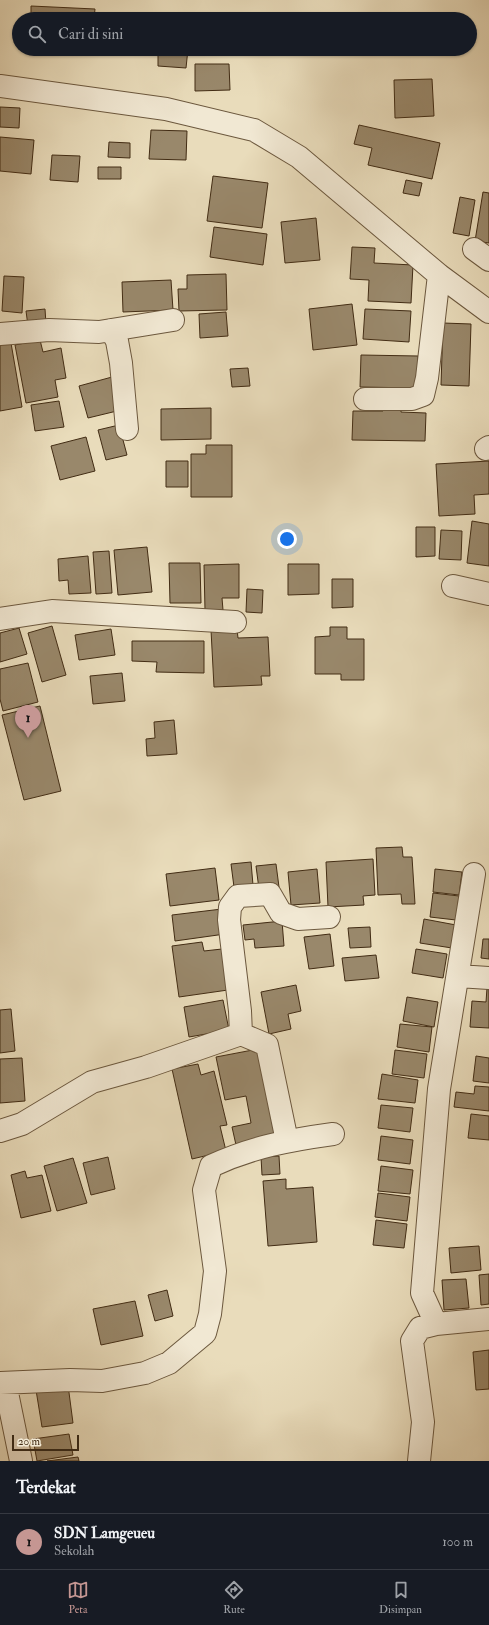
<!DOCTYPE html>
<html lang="id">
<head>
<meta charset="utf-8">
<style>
	:root { --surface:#171b24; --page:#20242c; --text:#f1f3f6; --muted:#9ea1a6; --line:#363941; --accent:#c59692 }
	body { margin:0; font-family:"IM FELL Double Pica",serif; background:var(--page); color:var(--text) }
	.scale { position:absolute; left:12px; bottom:10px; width:67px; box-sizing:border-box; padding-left:4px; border:2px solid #422c14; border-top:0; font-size:11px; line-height:14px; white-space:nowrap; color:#422c14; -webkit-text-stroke:3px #f1e8d3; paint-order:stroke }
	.you { position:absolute; left:287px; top:539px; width:14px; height:14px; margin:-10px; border:3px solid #fff; border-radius:50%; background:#1a73e8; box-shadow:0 0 0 6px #1a73e833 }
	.badge { display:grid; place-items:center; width:26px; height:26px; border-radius:50%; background:var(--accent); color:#111; font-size:13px; font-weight:700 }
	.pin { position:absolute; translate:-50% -33px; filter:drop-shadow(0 1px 2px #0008) }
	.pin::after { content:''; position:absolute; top:21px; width:14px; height:12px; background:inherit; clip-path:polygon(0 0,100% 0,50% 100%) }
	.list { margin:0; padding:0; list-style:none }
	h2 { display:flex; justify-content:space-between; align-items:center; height:52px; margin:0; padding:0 16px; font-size:17px }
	h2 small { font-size:13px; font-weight:400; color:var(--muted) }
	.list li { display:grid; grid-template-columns:26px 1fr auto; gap:12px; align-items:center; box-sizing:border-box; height:56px; padding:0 16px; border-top:1px solid var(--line) }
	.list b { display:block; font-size:15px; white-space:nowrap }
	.list p { margin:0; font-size:13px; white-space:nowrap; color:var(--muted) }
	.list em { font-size:13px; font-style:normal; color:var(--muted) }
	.icon { flex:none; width:22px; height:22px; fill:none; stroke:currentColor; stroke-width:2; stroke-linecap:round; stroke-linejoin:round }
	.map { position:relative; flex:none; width:489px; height:1461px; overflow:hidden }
	.search { position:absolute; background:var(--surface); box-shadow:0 1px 3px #0004; left:12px; right:12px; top:12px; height:44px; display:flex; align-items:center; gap:10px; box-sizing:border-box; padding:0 14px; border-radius:22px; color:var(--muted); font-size:15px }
	.sheet { height:108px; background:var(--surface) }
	nav { display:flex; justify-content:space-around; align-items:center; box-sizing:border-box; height:56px; border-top:1px solid var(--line); background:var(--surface); font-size:11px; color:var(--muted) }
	nav a { display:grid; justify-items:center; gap:2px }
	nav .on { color:var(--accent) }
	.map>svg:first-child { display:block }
</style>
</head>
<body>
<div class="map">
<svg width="489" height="1461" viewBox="0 0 489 1461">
	<rect width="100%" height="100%" fill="#e9dcbb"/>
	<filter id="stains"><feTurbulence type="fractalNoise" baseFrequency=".005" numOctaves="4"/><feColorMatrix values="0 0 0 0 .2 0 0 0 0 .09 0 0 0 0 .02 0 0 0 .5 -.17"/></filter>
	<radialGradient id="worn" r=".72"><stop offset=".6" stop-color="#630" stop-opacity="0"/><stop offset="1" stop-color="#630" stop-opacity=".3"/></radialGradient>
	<path fill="#99886b" stroke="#422c14" d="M31 6 95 9 94 19H31Z
		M62 49H93V53L62 52Z
		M147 49H188L186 68 158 66V54L147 53Z
		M195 64H229L230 90 195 91Z
		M432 79 434 116 395 118 394 80Z
		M0 107 20 108 19 128 0 127Z
		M359 125 440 143 432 179 368 165 372 148 354 144Z
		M151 130 187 131 186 160 149 159Z
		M0 137 34 140 31 174 0 171Z
		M109 142 130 143V158L108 157Z
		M52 155 80 156 78 182 50 180Z
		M98 167H121V179H98Z
		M213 176 268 183 262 228 207 221Z
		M406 180 422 183 419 196 403 193Z
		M483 192 489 193V243L475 241Z
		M460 197 475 200 469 236 453 233Z
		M316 218 320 260 285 263 281 222Z
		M214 227 267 234 263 265 210 257Z
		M352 247 375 248 374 263 413 265 411 303 368 301 369 280 350 279Z
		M226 274 227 310 179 311 178 289H187V275Z
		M4 276 24 277 22 313 2 311Z
		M171 280 173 310 123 312 122 282Z
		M352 304 357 345 313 350 309 309Z
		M45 309 46 324 28 326 26 311Z
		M365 309 411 311 409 342 363 339Z
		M226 312 228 336 200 338 199 314Z
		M443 323 471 324 469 386 441 385Z
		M40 340 43 352 61 348 66 378 55 380 58 397 26 403 15 345Z
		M11 343 22 407 0 411V345Z
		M361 355 418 356 417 388 360 387Z
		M248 368 250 386 232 387 230 369Z
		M112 377 121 410 88 418 79 386Z
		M59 401 64 427 35 431 31 405Z
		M383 406H401V412L426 413 425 441 352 440 353 411H383Z
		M211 408V439L161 440V409Z
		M119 425 127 455 106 460 98 430Z
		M86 437 95 471 60 480 51 446Z
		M206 445H232V497H191V454H206Z
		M166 461H188V487H166Z
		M489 461V494L474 495 475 514 439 516 436 464Z
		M472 521 489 524V566L467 563Z
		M416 527H435V556L416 557Z
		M441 530 462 531 461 560 439 559Z
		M147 547 152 592 118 595 114 550Z
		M109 551 112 593 96 594 93 552Z
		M88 556 91 593 69 594 68 580 59 581 58 559Z
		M169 563H200L201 603H170Z
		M239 564V598H222L223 610H205L204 565Z
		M288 564H319V594L288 595Z
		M332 579H353V607L332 608Z
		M247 589 263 590 262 613 246 612Z
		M52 626 66 675 42 682 28 633Z
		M330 627H347V639H364V680H341V674H315V637L330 636Z
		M19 628 27 654 0 662V633Z
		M111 629 115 655 79 660 75 635Z
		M237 629 238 638 268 637 270 676H261L262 685 214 687 211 630Z
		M132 641H204V673L156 672 157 662 132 661Z
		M28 663 38 702 3 711 0 699V669Z
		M122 673 125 701 93 704 90 676Z
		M40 706 61 791 24 800 2 715Z
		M174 720 177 754 147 756 146 739 155 738 154 722Z
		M402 847 403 857H412L415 904H402L401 894 378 895 376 848Z
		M373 859 375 895 363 896 364 905 328 907 326 862Z
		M251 862 253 885 234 887 231 864Z
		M276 864 279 887 259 889 256 866Z
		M215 868 219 900 170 906 166 874Z
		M317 869 320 903 291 905 288 872Z
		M435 869 462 872 459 895 433 892Z
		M433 893 459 896 456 920 430 917Z
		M222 909 225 934 175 941 172 915Z
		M424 919 456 925 452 948 420 943Z
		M282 921 284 946 255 948 254 939 245 940 243 925Z
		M370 927 371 947 350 948 348 928Z
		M330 934 334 966 309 969 304 937Z
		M483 939H489V959L481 958Z
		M202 942 204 951 222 949 228 990 179 997 172 946Z
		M416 949 447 954 443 978 412 973Z
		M376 955 379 978 345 981 342 958Z
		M296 985 301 1011 288 1014 291 1029 269 1034 261 992Z
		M487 988H489V1028L470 1027 472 1001 486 1002Z
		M407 997 438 1002 434 1027 403 1021Z
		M223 1000 229 1030 189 1037 184 1007Z
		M11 1009 15 1051 0 1053V1010Z
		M400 1024 432 1027 429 1052 397 1047Z
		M258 1049 282 1136 236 1145 232 1127 251 1123 246 1096 225 1100 216 1057Z
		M395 1050 427 1054 424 1078 392 1074Z
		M476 1056 489 1058V1083L473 1081Z
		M22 1058 25 1101 0 1103V1059Z
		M198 1064 201 1075 214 1071 227 1125 220 1126 226 1151 192 1159 172 1069Z
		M382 1074 418 1080 415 1103 378 1099Z
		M475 1086 489 1087V1111L454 1107 456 1092 474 1094Z
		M381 1105 413 1108 410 1132 378 1128Z
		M471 1114 489 1116V1140L468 1138Z
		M381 1136 413 1140 410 1164 378 1160Z
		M279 1156 280 1174 262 1175 261 1157Z
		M108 1157 115 1189 91 1195 83 1163Z
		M73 1158 87 1203 57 1211 44 1166Z
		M381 1166 413 1170 410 1194 378 1191Z
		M25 1171 27 1178 42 1175 51 1211 21 1218 11 1175Z
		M286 1179V1189L313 1187 317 1242 268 1246 263 1181Z
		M378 1193 410 1197 407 1221 375 1217Z
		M376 1220 407 1224 404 1248 373 1245Z
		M479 1246 481 1270 451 1273 449 1248Z
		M489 1274V1304L481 1305 479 1275Z
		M466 1279 469 1308 444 1310 442 1280Z
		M167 1290 173 1316 155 1321 148 1295Z
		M135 1301 143 1336 101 1345 93 1309Z
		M489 1350V1389L476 1390 473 1352Z
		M68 1385 73 1423 42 1427 36 1390Z
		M69 1434 73 1455 37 1461 33 1439Z
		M78 1457 79 1461H47Z"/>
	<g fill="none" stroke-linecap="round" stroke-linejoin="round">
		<defs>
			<path id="minor" d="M0 86 166 109 254 130 299 157 439 275 489 312
				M474 249 489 260
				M111 330 117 341 121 363 127 429
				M0 334 49 330 99 332 173 320
				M365 399H412L423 395 427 378 439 275
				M486 449 489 447
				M453 586 489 594
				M0 619 52 611 235 622
				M458 976 489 978
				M241 1034 267 1045 287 1141
				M0 1131 22 1124 92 1082 146 1067 241 1034 240 1011 229 920 230 907 238 896 270 894 281 913 298 919 329 917
				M436 1324 422 1293 439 1089 474 874
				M0 1383 70 1380 102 1381 145 1373 169 1363 205 1333 210 1314 215 1271 204 1190 211 1166C252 1147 289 1140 333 1134
				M5 1383 21 1461
				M419 1461 423 1422 412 1341 420 1328 436 1324 489 1319"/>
		</defs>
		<use href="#minor" stroke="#6c583e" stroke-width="24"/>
		<use href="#minor" stroke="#f1e8d3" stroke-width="22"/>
	</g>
	<rect width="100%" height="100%" filter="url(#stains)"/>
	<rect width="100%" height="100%" fill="url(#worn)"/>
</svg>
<div class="scale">20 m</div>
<div class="you"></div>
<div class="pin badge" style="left:28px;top:738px">1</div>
<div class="search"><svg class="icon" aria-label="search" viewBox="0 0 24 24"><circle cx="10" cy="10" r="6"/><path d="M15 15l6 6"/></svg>Cari di sini</div>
</div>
<section class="sheet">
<h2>Terdekat<small></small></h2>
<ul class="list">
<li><span class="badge">1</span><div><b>SDN Lamgeueu</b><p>Sekolah</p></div><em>100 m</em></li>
</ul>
</section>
<nav>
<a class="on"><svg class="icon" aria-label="map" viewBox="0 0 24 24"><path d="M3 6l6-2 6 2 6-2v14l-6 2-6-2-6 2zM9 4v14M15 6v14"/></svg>Peta</a>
<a><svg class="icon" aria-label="directions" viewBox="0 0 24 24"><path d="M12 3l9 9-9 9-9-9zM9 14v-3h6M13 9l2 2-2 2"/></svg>Rute</a>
<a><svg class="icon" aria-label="saved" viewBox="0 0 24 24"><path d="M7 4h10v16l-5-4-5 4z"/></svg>Disimpan</a>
</nav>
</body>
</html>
